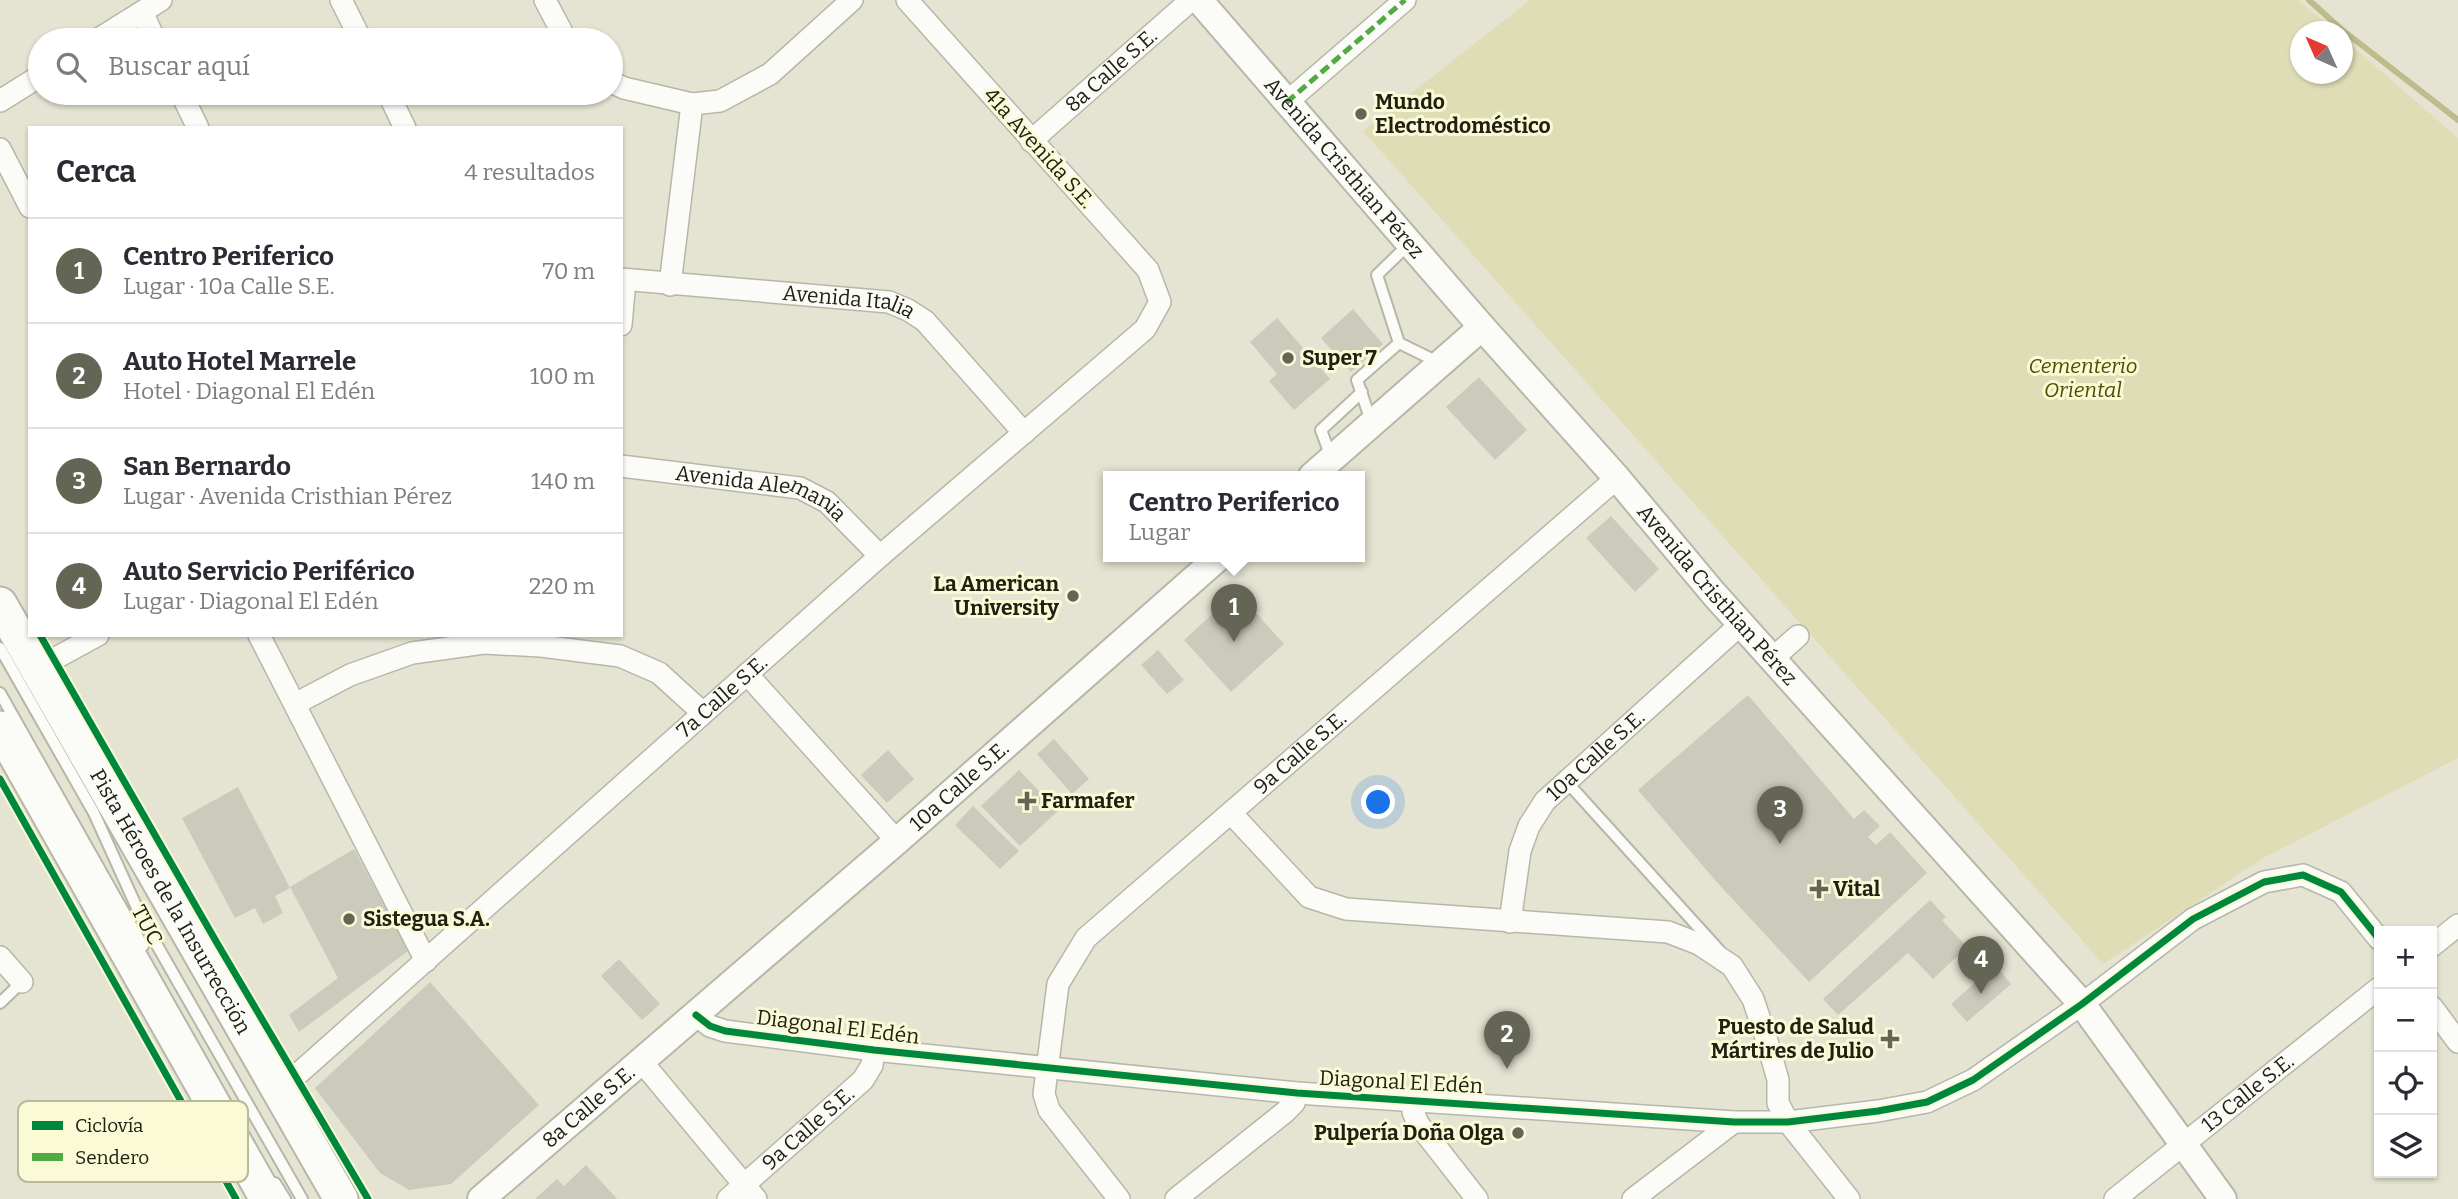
<!DOCTYPE html>
<html lang="es">
<head>
<meta charset="utf-8">
<style>
	:root { --surface:#fff; --page:#f7f7f7; --text:#2b2b33; --muted:#7c7c81; --line:#e1e1e2; --accent:#656556 }
	body { margin:0; font-family:Bitter,serif; background:var(--page); color:var(--text) }
	.controls { position:absolute; right:21px; bottom:21px; display:grid; overflow:hidden; border-radius:0px; box-shadow:0 2px 5px #0004 }
	.controls button { width:63px; height:63px; display:grid; place-items:center; padding:0; border:0; border-bottom:2px solid var(--line); background:var(--surface); color:var(--text); font:35px sans-serif }
	.compass { position:absolute; left:2290px; top:21px; width:63px; height:63px; border-radius:50%; background:var(--surface); box-shadow:0 2px 5px #0004; rotate:315deg }
	.you { position:absolute; left:1379px; top:803px; width:24px; height:24px; margin:-18px; border:5px solid #fff; border-radius:50%; background:#1a73e8; box-shadow:0 0 0 10px #1a73e833 }
	.badge { display:grid; place-items:center; width:46px; height:46px; border-radius:50%; background:var(--accent); color:#fff; font-size:23px; font-weight:700 }
	.pin { position:absolute; translate:-50% -58px; filter:drop-shadow(0 2px 4px #0008) }
	.pin::after { content:''; position:absolute; top:37px; width:24px; height:21px; background:inherit; clip-path:polygon(0 0,100% 0,50% 100%) }
	.popup { position:absolute; left:1103px; top:471px; width:262px; height:91px; box-sizing:border-box; display:grid; place-content:center; border-radius:0px; background:var(--surface); filter:drop-shadow(0 2px 5px #0005); font-size:23px; white-space:nowrap; color:var(--muted) }
	.popup b { font-size:26px; color:var(--text) }
	.popup::after { content:''; position:absolute; left:50%; top:100%; margin-left:-14px; border:14px solid transparent; border-top-color:var(--surface) }
	.list { margin:0; padding:0; list-style:none }
	h2 { display:flex; justify-content:space-between; align-items:center; height:91px; margin:0; padding:0 28px; font-size:30px }
	h2 small { font-size:23px; font-weight:400; color:var(--muted) }
	.list li { display:grid; grid-template-columns:46px 1fr auto; gap:21px; align-items:center; box-sizing:border-box; height:105px; padding:0 28px; border-top:2px solid var(--line) }
	.list b { display:block; font-size:26px; white-space:nowrap }
	.list p { margin:0; font-size:23px; white-space:nowrap; color:var(--muted) }
	.list em { font-size:23px; font-style:normal; color:var(--muted) }
	.icon { flex:none; width:38px; height:38px; fill:none; stroke:currentColor; stroke-width:2; stroke-linecap:round; stroke-linejoin:round }
	.map { position:relative; flex:none; width:2458px; height:1199px; overflow:hidden }
	.search { position:absolute; background:var(--surface); box-shadow:0 2px 5px #0004; left:28px; top:28px; width:595px; height:77px; display:flex; align-items:center; gap:18px; box-sizing:border-box; padding:0 24px; border-radius:38px; color:var(--muted); font-size:26px }
	.panel { position:absolute; background:var(--surface); box-shadow:0 2px 5px #0004; left:28px; top:126px; width:595px; height:511px; border-radius:0px }
	.map>svg:first-child { display:block }
</style>
</head>
<body>
<div class="map">
<svg width="2458" height="1199" viewBox="0 0 2458 1199">
	<rect width="100%" height="100%" fill="#e5e4d2"/>
	<path fill="#deddb6" d="M1530 0H2298L2335 31 2300 32V74H2342L2343 38 2458 138V758L2263 858 2103 964 1363 131Z"/>
	<g fill="none" stroke-linecap="round" stroke-linejoin="round">
		<path stroke="#bebc8c" stroke-width="6" d="M2309 0 2341 29 2458 120"/>
	</g>
	<path fill="#cbcbbc" d="M1353 309 1383 344 1351 372 1321 338Z
		M1277 318 1330 379 1294 410 1269 381 1277 374 1250 342Z
		M1479 377 1527 430 1495 460 1446 407Z
		M1611 516 1659 569 1635 592 1586 538Z
		M1237 592 1284 644 1231 692 1184 640Z
		M1158 650 1184 680 1167 694 1141 665Z
		M1748 695 1854 819 1864 810 1880 826 1868 837 1876 845 1890 832 1927 873 1809 982 1715 880 1638 790Z
		M1054 739 1089 779 1072 794 1037 754Z
		M888 750 914 779 887 803 861 775Z
		M1019 770 1058 811 1020 846 981 806Z
		M238 787 290 888 275 896 283 913 263 924 255 908 235 918 182 818Z
		M973 806 1019 851 1000 869 955 825Z
		M354 849 408 951 299 1032 289 1015 338 978 290 887Z
		M1930 900 1946 917 1942 920 1967 947 1933 979 1908 953 1838 1015 1823 999Z
		M619 959 660 1004 642 1020 601 976Z
		M1995 965 2011 984 1967 1022 1951 1004Z
		M430 982 539 1105 451 1184 409 1190 380 1173 315 1088Z
		M586 1165 617 1199H535L557 1179 564 1186Z"/>
	<g fill="none" stroke-linecap="round" stroke-linejoin="round">
		<defs>
			<path id="service" d="M1399 343 1377 275 1410 243
				M1371 421 1357 380 1399 343 1440 363
				M1331 457 1321 430 1362 392
				M0 648 94 813 142 919 302 1199
				M0 693 143 946
				M1566 781 1719 950
				M0 1003 22 982
				M275 1183 285 1199"/>
			<g id="minor">
				<path d="M341 0 361 40"/>
				<path d="M545 0 566 40"/>
				<path d="M142 12 155 40"/>
				<path d="M97 40 161 0"/>
				<path d="M611 82 624 88 692 104 720 101 770 74 852 0"/>
				<path d="M181 93 198 128"/>
				<path d="M388 93 405 128"/>
				<path d="M0 101 40 76"/>
				<path d="M1287 102 1405 0"/>
				<path id="s1" d="M1031 141 1191 0"/>
				<path d="M0 149 30 207"/>
				<path id="s2" d="M621 279 889 302 908 310 925 321 1024 433"/>
				<path d="M670 285 692 104"/>
				<path d="M621 325 625 280"/>
				<path id="s3" d="M621 466 800 488 827 502 880 556"/>
				<path d="M259 635 426 961"/>
				<path d="M1773 658 1798 636"/>
				<path d="M38 671 54 659 98 635"/>
				<path d="M747 674 897 841"/>
				<path d="M295 704 350 675 412 653 484 643 541 646 620 656 659 673 703 713"/>
				<path d="M1231 813 1309 897 1346 909 1668 932 1699 944 1732 966 1753 999 1767 1041 1778 1080V1103L1788 1122 1849 1199"/>
				<path id="s4" d="M1510 922 1520 851 1529 826 1545 801 1741 624"/>
				<path d="M2432 946 2458 925"/>
				<path d="M0 957 22 982"/>
				<path d="M2432 1007 2458 1042"/>
				<path d="M696 1015 710 1026 725 1031 874 1050 1297 1093 1734 1122H1788L1878 1111 1927 1102 1973 1080 2082 1004 2193 919 2264 882 2303 875 2341 892 2379 939"/>
				<path d="M642 1062 756 1199"/>
				<path id="s5" d="M280 1090 880 556 1145 329 1160 302 1148 270 907 0"/>
				<path d="M1413 1099V1112L1419 1125 1477 1199"/>
				<path id="s6" d="M728 1199 863 1080 872 1065 874 1050"/>
				<path id="s7" d="M1119 1199 1049 1110 1044 1094 1058 984 1086 938 1617 478"/>
				<path d="M1176 1199 1285 1112 1294 1103 1297 1093"/>
				<path d="M1633 1199 1734 1122"/>
				<path id="s8" d="M2115 1199 2379 988"/>
			</g>
			<g id="tertiary">
				<path id="s9" d="M1199 0 1482 327 1617 478 1714 594 2082 1004 2223 1199"/>
				<path d="M1312 476 1482 327"/>
				<path id="s10" d="M481 1199 897 841 1220 556"/>
			</g>
			<g id="primary">
				<path id="s11" d="M0 604 341 1199"/>
				<path d="M0 728 267 1199"/>
			</g>
		</defs>
		<use href="#service" stroke="#b7b7a9" stroke-width="14"/>
		<use href="#minor" stroke="#b7b7a9" stroke-width="24"/>
		<use href="#tertiary" stroke="#b7b7a9" stroke-width="30"/>
		<use href="#primary" stroke="#b7b7a9" stroke-width="37"/>
		<use href="#service" stroke="#fbfbf8" stroke-width="10"/>
		<use href="#minor" stroke="#fbfbf8" stroke-width="21"/>
		<use href="#tertiary" stroke="#fbfbf8" stroke-width="26"/>
		<use href="#primary" stroke="#fbfbf8" stroke-width="33"/>
		<path stroke="#52aa42" stroke-width="5" stroke-dasharray="10 5" stroke-linecap="butt" d="M1287 102 1405 0"/>
		<defs>
			<path id="cycleway" d="M40 635 217 943 368 1199
				M0 779 236 1199
				M696 1015 710 1026 725 1031 874 1050 1297 1093 1734 1122H1788L1878 1111 1927 1102 1973 1080 2082 1004 2193 919 2264 882 2303 875 2341 892 2379 939"/>
		</defs>
		<use href="#cycleway" stroke="#fafad7" stroke-width="11"/>
		<use href="#cycleway" stroke="#00873e" stroke-width="7"/>
	</g>
	<g fill="#656556" stroke="#fafad7" stroke-width="2.5">
		<circle cx="1361" cy="114" r="7"/>
		<circle cx="1288" cy="358" r="7"/>
		<circle cx="1073" cy="596" r="7"/>
		<path d="M1023.5 790.5h7v7h7v7h-7v7h-7v-7h-7v-7h7z"/>
		<path d="M1815.5 878.5h7v7h7v7h-7v7h-7v-7h-7v-7h7z"/>
		<circle cx="349" cy="919" r="7"/>
		<path d="M1886.5 1028.5h7v7h7v7h-7v7h-7v-7h-7v-7h7z"/>
		<circle cx="1518" cy="1133" r="7"/>
	</g>
	<g text-anchor="middle" dominant-baseline="central" stroke-width="6" stroke-linejoin="round" paint-order="stroke">
		<g font-size="21" fill="#202013" stroke="#fafad7">
			<text stroke="none"><textPath href="#s1" startOffset="107">8a Calle S.E.</textPath></text>
			<text transform="translate(1039 148) rotate(48)">41a Avenida S.E.</text>
			<text stroke="none"><textPath href="#s9" startOffset="222">Avenida Cristhian Pérez</textPath></text>
			<text stroke="none"><textPath href="#s2" startOffset="229">Avenida Italia</textPath></text>
			<text stroke="none"><textPath href="#s3" startOffset="144">Avenida Alemania</textPath></text>
			<text stroke="none"><textPath href="#s9" startOffset="789">Avenida Cristhian Pérez</textPath></text>
			<text stroke="none"><textPath href="#s5" startOffset="592">7a Calle S.E.</textPath></text>
			<text stroke="none"><textPath href="#s7" startOffset="578">9a Calle S.E.</textPath></text>
			<text stroke="none"><textPath href="#s4" startOffset="196">10a Calle S.E.</textPath></text>
			<text stroke="none"><textPath href="#s10" startOffset="632">10a Calle S.E.</textPath></text>
			<text stroke="none"><textPath href="#s11" startOffset="343">Pista Héroes de la Insurrección</textPath></text>
			<text transform="translate(147 925) rotate(62)">TUC</text>
			<text transform="translate(838 1027) rotate(7)">Diagonal El Edén</text>
			<text transform="translate(1401 1082) rotate(3)">Diagonal El Edén</text>
			<text stroke="none"><textPath href="#s8" startOffset="170">13 Calle S.E.</textPath></text>
			<text stroke="none"><textPath href="#s10" startOffset="142">8a Calle S.E.</textPath></text>
			<text stroke="none"><textPath href="#s6" startOffset="107">9a Calle S.E.</textPath></text>
		</g>
		<g font-size="21" font-weight="bold" fill="#202013" stroke="#fafad7" text-anchor="start">
			<text x="1375" y="102">Mundo<tspan x="1375" dy="24">Electrodoméstico</tspan></text>
			<text x="1302" y="358">Super 7</text>
			<text x="1059" y="584" text-anchor="end">La American<tspan x="1059" dy="24">University</tspan></text>
			<text x="1041" y="801">Farmafer</text>
			<text x="1833" y="889">Vital</text>
			<text x="363" y="919">Sistegua S.A.</text>
			<text x="1874" y="1027" text-anchor="end">Puesto de Salud<tspan x="1874" dy="24">Mártires de Julio</tspan></text>
			<text x="1504" y="1133" text-anchor="end">Pulpería Doña Olga</text>
		</g>
		<g font-size="21" font-style="italic" fill="#524e00" stroke="#fafad7">
			<text x="2083" y="366">Cementerio<tspan x="2083" dy="24">Oriental</tspan></text>
		</g>
	</g>
	<rect x="18" y="1101" width="230" height="81" rx="10" fill="#fafad7" stroke="#b9b99c" stroke-width="2"/>
	<rect x="32" y="1121" width="31" height="9" fill="#00873e"/>
	<rect x="32" y="1153" width="31" height="8" fill="#52aa42"/>
	<g font-size="19" fill="#202013">
		<text x="75" y="1132">Ciclovía</text>
		<text x="75" y="1164">Sendero</text>
	</g>
</svg>
<div class="controls">
<button>+</button>
<button>−</button>
<button><svg class="icon" aria-label="locate" viewBox="0 0 24 24"><circle cx="12" cy="12" r="6"/><path d="M12 2v4M12 18v4M2 12h4M18 12h4"/></svg></button>
<button><svg class="icon" aria-label="layers" viewBox="0 0 24 24"><path d="M12 4l9 5-9 5-9-5zM3 14l9 5 9-5"/></svg></button>
</div>
<svg class="compass" viewBox="-18 -18 36 36"><path d="M0-13l5 13h-10z" fill="#e53935"/><path d="M0 13l5-13h-10z" fill="#7c7c81"/></svg>
<div class="you"></div>
<div class="pin badge" style="left:1234px;top:642px">1</div>
<div class="popup"><b>Centro Periferico</b>Lugar</div>
<div class="pin badge" style="left:1507px;top:1069px">2</div>
<div class="pin badge" style="left:1780px;top:844px">3</div>
<div class="pin badge" style="left:1981px;top:994px">4</div>
<div class="search"><svg class="icon" aria-label="search" viewBox="0 0 24 24"><circle cx="10" cy="10" r="6"/><path d="M15 15l6 6"/></svg>Buscar aquí</div>
<section class="panel">
<h2>Cerca<small>4 resultados</small></h2>
<ul class="list">
<li><span class="badge">1</span><div><b>Centro Periferico</b><p>Lugar · 10a Calle S.E.</p></div><em>70 m</em></li>
<li><span class="badge">2</span><div><b>Auto Hotel Marrele</b><p>Hotel · Diagonal El Edén</p></div><em>100 m</em></li>
<li><span class="badge">3</span><div><b>San Bernardo</b><p>Lugar · Avenida Cristhian Pérez</p></div><em>140 m</em></li>
<li><span class="badge">4</span><div><b>Auto Servicio Periférico</b><p>Lugar · Diagonal El Edén</p></div><em>220 m</em></li>
</ul>
</section>
</div>
</body>
</html>
